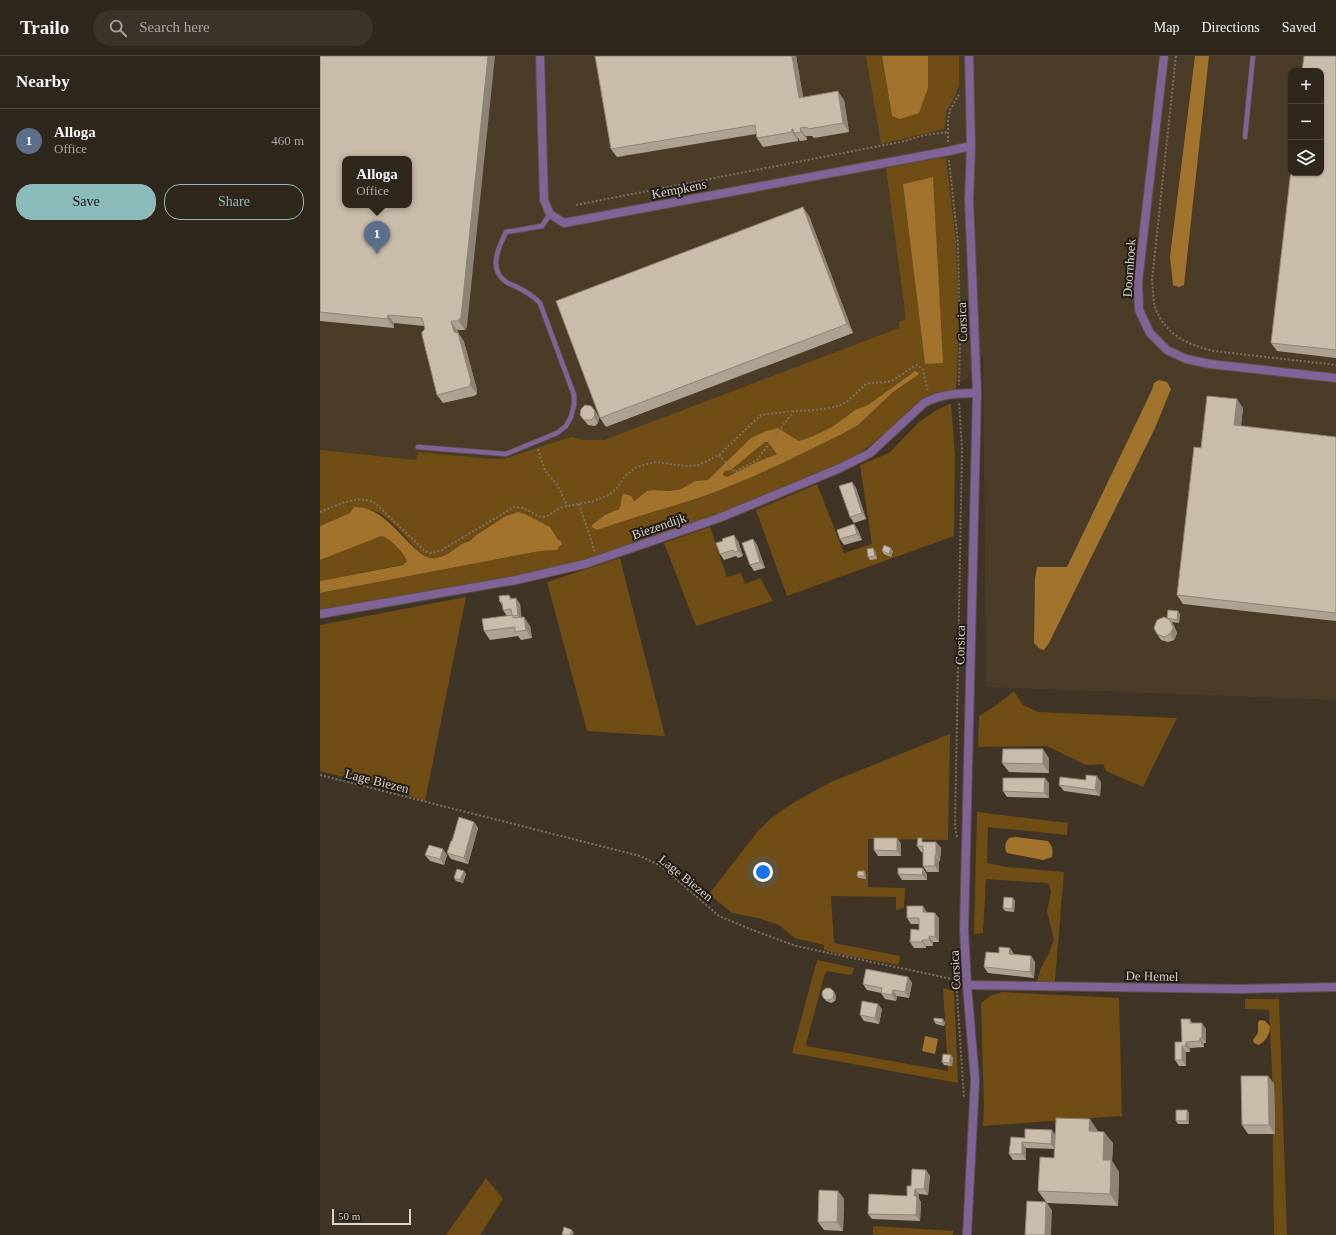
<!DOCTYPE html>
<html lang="en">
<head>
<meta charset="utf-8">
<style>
	:root { --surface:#2f271c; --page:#3b3329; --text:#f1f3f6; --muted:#a7a5a3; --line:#4a443b; --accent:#8bbbb9 }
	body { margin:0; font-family:"Times New Roman",serif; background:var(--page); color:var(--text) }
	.controls { position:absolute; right:12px; top:12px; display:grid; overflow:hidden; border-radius:8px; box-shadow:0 1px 3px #0004 }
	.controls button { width:36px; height:36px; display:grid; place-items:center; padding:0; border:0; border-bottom:1px solid var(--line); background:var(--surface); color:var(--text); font:20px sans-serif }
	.scale { position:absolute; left:12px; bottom:10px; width:79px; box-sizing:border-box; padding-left:4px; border:2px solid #dad3ca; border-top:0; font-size:11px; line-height:14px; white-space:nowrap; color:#dad3ca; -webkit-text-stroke:3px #221d16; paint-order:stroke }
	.you { position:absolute; left:443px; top:816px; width:14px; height:14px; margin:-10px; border:3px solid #fff; border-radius:50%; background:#1a73e8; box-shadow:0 0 0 6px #1a73e833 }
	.badge { display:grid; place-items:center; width:26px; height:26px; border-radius:50%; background:var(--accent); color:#fff; font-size:13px; font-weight:700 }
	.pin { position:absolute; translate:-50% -33px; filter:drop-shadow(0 1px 2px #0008) }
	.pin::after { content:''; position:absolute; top:21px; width:14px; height:12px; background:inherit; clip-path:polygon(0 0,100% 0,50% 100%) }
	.popup { position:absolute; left:22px; top:100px; width:70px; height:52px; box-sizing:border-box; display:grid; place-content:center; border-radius:8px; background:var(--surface); filter:drop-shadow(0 1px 3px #0005); font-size:13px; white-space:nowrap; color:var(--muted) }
	.popup b { font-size:15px; color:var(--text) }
	.popup::after { content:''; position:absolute; left:50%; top:100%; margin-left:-8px; border:8px solid transparent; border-top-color:var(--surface) }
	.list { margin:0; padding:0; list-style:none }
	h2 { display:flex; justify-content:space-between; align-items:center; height:52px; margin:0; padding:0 16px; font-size:17px }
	h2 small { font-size:13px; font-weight:400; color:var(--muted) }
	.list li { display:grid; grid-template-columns:26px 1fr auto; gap:12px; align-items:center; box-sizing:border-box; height:64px; padding:0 16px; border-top:1px solid var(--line) }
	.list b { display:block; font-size:15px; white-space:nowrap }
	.list p { margin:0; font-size:13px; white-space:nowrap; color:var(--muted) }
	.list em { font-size:13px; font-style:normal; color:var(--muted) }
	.actions { display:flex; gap:8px; padding:12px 16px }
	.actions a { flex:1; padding:9px 0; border:1px solid var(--accent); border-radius:16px; text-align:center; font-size:14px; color:var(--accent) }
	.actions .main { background:var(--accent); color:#111 }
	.icon { flex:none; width:22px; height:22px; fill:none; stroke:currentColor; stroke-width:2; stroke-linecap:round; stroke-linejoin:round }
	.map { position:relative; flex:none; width:1016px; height:1179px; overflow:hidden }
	header { display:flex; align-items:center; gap:24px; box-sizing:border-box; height:56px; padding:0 20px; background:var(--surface); border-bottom:1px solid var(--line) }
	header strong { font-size:19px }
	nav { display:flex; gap:22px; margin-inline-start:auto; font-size:14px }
	.search { width:280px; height:36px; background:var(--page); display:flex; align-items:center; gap:10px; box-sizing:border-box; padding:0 14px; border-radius:22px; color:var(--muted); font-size:15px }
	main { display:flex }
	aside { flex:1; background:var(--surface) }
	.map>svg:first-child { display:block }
</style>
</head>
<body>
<header>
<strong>Trailo</strong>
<div class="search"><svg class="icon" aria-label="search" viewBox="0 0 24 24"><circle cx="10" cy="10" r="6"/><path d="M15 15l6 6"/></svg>Search here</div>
<nav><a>Map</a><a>Directions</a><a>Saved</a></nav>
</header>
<main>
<aside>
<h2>Nearby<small></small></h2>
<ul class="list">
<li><span class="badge" style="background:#5c6f8a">1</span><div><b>Alloga</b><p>Office</p></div><em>460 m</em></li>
</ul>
<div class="actions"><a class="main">Save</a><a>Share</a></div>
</aside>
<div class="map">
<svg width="1016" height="1179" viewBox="0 0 1016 1179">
	<rect width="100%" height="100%" fill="#3f3425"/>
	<path fill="#4b3c27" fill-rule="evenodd" d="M0 0H1016V644L666 631 663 299 646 324 608 339 540 396 438 443 0 418ZM971 15H1001V117H971ZM25 103H89V149H25Z"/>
	<path fill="#704d14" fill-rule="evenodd" d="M546 0H562L572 60 608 32V0H639V29L635 40 626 56 625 70 624 73 561 88Z
		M619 102H626L636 186 639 262 636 333C627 335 617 335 608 340 591 348 575 369 561 383L560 382 535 400 498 418 396 461 270 502 230 514 199 520 0 554V537L220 495 238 494V491L242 489 236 481 193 457 155 480C151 484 121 502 116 503 112 504 108 502 104 501 89 487 76 467 59 457 52 454 45 453 38 451L30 457 0 470V394L96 404 98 396 172 403H183L251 381 264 384H284L579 272V266L586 263 566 112ZM613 121 622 307 605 308 583 128ZM595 315 599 317 598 319 573 336 538 369 522 378C481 398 440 419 398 435 358 450 317 460 277 474L295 455 301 451V442L314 445 327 435 333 434 349 435 361 433 375 425 388 424 446 375 458 372 479 385 493 380 512 371 535 354 548 349Z
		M631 347 635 399 634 480 467 540 436 454 497 428 524 497 552 488 540 409 569 397 599 366 615 355Z
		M445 386H448L457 397 407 422 404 420 403 418 405 415 411 414Z
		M390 471 407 521 421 517 425 528 440 522 453 545 376 570 344 487Z
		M57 480H63L67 481 87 502V505L85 508 0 525V504Z
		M300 502 345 680 267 675 227 526Z
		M146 541 105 745 60 730 0 715V569Z
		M694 635 703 649 718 656 857 662 823 731 786 715 783 708 766 709 727 690 658 691 659 660 675 650Z
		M630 678 628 784 548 783V831L585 832 584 852 576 854V841L511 840 514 887 580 900 579 909 524 899 504 894V889L475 882 459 869 438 862 412 857 389 838 438 775 451 762 473 747 511 726Z
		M657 756 748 767 747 779 668 771 667 807 687 811 744 816 735 925H717L721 912 729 897 734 883 727 856 731 836 729 828 726 827 666 823 663 877 654 878Z
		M497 904 534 912 532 918 529 919 507 915 505 917 486 988 487 990 628 1015 623 932 634 935 638 1027 472 997Z
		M682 936 799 942 802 1061 799 1060 663 1070 664 1052 661 947 672 939Z
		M925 943H959L967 1179H954L952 1014 949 954 925 953Z
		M166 1122 183 1143 160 1179H126Z
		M553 1170 633 1175V1179H553Z"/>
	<path fill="#a1732c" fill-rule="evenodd" d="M562 0H608V32L599 57 580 63 572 60Z
		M875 0H889L864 229 859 231 853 229 850 201Z
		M613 121 623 307 605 308 583 128Z
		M595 315 599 317 598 319 573 336 538 369 522 378C481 398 440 419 398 435 358 450 316 460 277 474L272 471V469L285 459 299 453C303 448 299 442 304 438L311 440 314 445 327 435 333 434 349 435 361 433 375 425 388 424 431 382 446 375 458 372 479 385 493 380 512 371 535 354 548 349ZM445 386H448L457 398 437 406 407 421 404 420 403 418 405 415 411 414Z
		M839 324 847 326 851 333 835 372 729 587 724 594 720 593 714 587 715 523 717 511H747L832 334 834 327Z
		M34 451C73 450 93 508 117 502 127 500 135 492 144 487 147 486 150 485 152 483L155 480 186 460 198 456 205 458 230 471 238 484 241 485 242 489 238 491V494L220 495 0 537V525L83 509 87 505C85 498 68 480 61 480L0 504V470L30 457Z
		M696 781 728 785C733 791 733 794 732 801L723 804 687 797C684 791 685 787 689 782Z
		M940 964 945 965 950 970C950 978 946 985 939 989L934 987 933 984 938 977V966Z
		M605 980 618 983 615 998 602 995Z"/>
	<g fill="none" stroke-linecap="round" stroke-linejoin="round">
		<defs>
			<path id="service" d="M925 81 933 0
				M98 391 186 398 237 377 246 370 251 361 254 349V339L220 247C213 240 205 235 197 231 193 229 188 228 185 225 168 213 179 190 186 176L222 170 230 158"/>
			<path id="minor" d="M220 0 224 144 230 158 244 167 629 95 651 90
				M844 0 818 226 819 254 830 277 847 294 866 303 890 308 1016 322
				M0 558 196 524 265 508 399 462 518 413 550 397 604 347C621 338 638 337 657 337
				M647 929 920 933 1016 931"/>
			<path id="tertiary" d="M647 1179 655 1024 647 929 644 874 657 337 649 143 651 90 649 0"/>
		</defs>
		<use href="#service" stroke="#5b5143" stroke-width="6"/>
		<use href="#minor" stroke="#5b5143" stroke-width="10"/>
		<use href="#tertiary" stroke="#5b5143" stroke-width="10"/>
		<path stroke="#7a7164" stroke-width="2" stroke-dasharray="2 2" stroke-linecap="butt" d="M856 0 832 224C833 233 833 243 835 251 845 279 868 289 894 295L1016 309
			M628 86V65L630 54 640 37
			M629 104 638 187 640 285 639 329
			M256 149 585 85 604 79 628 76
			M218 393 225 415 236 427 241 436 247 450
			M399 399 415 416 437 404 474 355C491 354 511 355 526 346 533 341 539 334 545 329 553 325 562 328 570 325 580 322 587 313 597 309L603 314 608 336
			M259 448 275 496
			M0 456C19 449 34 439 54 446L105 495 110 497 120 495 194 451 204 452 218 460 223 461 227 460 240 452 247 450 274 445 289 439 297 432 305 420 315 412 326 408 336 406 365 410 379 409 399 399 441 359 474 355
			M0 719 320 800 341 810 399 860 430 873 476 890 637 924
			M637 781 635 771 642 393 639 346
			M635 899 636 923 644 1042"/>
		<use href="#service" stroke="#806397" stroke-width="4.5"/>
		<use href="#minor" stroke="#806397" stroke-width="8"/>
		<use href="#tertiary" stroke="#806397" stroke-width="8"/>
	</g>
	<path fill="#ada292" d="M0 0 147 270 145 274H137L139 278 144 286 157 334V338L154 340 123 347 117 339 104 270 74 267V272L0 265Z
		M275 0H476L483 42 524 44 529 76 494 82 492 80H486L487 84 480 85 478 82V85L443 91 437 82 436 78 297 101 291 93Z
		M1016 0V302L957 295 951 287Z
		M489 160 533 277 286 371 280 362Z
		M923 352 921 370 1016 381V565L863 548 857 539 881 392Z
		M260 359 279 361 278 367 275 370 268 369Z
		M532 426 536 432 546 463 534 467 530 461Z
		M534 468 538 474 542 484 524 489 520 483Z
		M433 483 437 489 445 512 434 515 430 509Z
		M418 485 423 500 418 502 416 500 404 504 400 498Z
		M555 495 557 503 550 504 548 501Z
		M562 495H573L571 501 564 498Z
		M189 539 192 543 200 548 201 561 210 570 212 582 201 584 198 580 170 584 164 575 187 560 183 554V551L180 546Z
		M860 558 859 567 852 566 854 570 857 577 854 584 848 586 841 584 837 578 847 562Z
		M729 702V717L689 716 682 707Z
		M766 724 781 726 780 740 744 735 739 729Z
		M729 727V742L687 741 683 735Z
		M154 766 158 772 148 808 131 803 127 797 132 785Z
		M577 782 581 788V800H558L554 794Z
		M605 786H616L621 792 620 805H619V816H607L603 810V796H601L597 790Z
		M105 799H127L124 809 110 805Z
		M146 818 143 827 136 825 134 822Z
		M546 818V823L539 822 537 820Z
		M578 818H607V824H582Z
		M695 845 694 856 685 855 683 852Z
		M607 856 619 862V886H613V890H606V892H594L590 886 599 874V868H591L587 862Z
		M694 898 711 900 715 906 714 922 668 917 664 911Z
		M588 921 592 927 589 942 577 940 576 945 565 943 561 937 547 934 543 928Z
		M515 937 516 942 515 945 511 947 506 945 504 942Z
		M562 953 559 968 544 965 540 959Z
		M870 963 872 967 886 973V987H884V991L870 992V996H866V1010H859L855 1004 862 986Z
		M614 965 625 966 624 970 616 968Z
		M631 999 633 1002 632 1010 624 1009 622 1006Z
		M948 1020 954 1028 955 1078H928L922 1069Z
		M867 1054 869 1057V1068H858L856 1065Z
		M778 1075 793 1087 792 1105 799 1116 798 1150 727 1147 732 1154 718 1135 734 1102 735 1093 706 1092V1104H693L689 1098 705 1082Z
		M606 1114 610 1120 608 1139 599 1138V1143L601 1146 600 1165 552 1163 548 1158 587 1140 591 1130Z
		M518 1135 524 1143 523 1175 504 1174 498 1166Z"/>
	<path fill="#8d8477" d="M168 0H175L147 270 145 274 138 265Z
		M472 0H476L485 51 479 42Z
		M518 35 524 44 529 76 523 67Z
		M480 72 486 80 487 84 481 76Z
		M472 73 478 82V85L472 76Z
		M483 151 489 160 533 277 527 268Z
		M68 259 74 267V272L67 263Z
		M131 265 137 274 139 278 144 286 157 334V338L150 329Z
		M917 343 923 352 920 378 914 369Z
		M275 355 279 361 278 367 274 361Z
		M532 426 536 432 546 463 542 457Z
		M534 468 538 474 542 484 537 478Z
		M414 479 418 485 423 500 418 495Z
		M433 483 437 489 445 512 440 506Z
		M553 492 555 495 557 503 555 500Z
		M571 492 573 495 571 501 569 498Z
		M196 542 200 548 202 565 198 559Z
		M858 555 860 558 859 567 857 564Z
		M204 561 210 570 212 582 206 574Z
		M850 564 854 570 857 577 854 584 850 578Z
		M723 693 729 702V717L723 708Z
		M777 720 781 726 780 740 775 734Z
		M725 722 729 727V742L724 737Z
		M154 766 158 772 148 808 144 802Z
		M577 782 581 788V800L577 795Z
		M616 786 621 792 620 805 616 799Z
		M123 793 127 799 124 809 120 803Z
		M615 799 619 805V816L615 810Z
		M603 812 607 818V824L602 819Z
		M144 815 146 818 143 827 140 824Z
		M544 815 546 818V823L544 820Z
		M693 842 695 845 694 856 692 853Z
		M603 850 607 856V862L603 856Z
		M615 857 619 862V886L615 881Z
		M609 880 613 886V890L609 884Z
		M602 884 606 890V892L602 886Z
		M690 892 694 898H689Z
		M711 900 715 906 714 922 710 916Z
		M588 921 592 927 589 942 585 936Z
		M513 934 515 937 516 942 515 945 513 942Z
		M573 934 577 940 576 945 572 939Z
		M558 948 562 953 559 968 555 962Z
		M623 963 625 966 624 970 622 967Z
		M882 967 886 973V987L882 982Z
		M880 982 884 987V991L880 985Z
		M866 986 870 992V996L866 990Z
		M862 990 866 996V1010L862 1004Z
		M631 999 633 1002 632 1010 629 1007Z
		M948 1020 954 1028 955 1078 949 1069Z
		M867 1054 869 1057V1068L867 1065Z
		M770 1063 778 1075V1087L769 1075Z
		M732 1074 736 1080 735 1093 731 1088Z
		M784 1076 793 1087 792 1105 799 1116 798 1150 790 1138 783 1104Z
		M702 1086 706 1092V1104L702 1098Z
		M606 1114 610 1120 608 1139 604 1133Z
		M595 1133 599 1138V1143L601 1146 600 1165 596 1159 594 1140Z
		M518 1135 524 1143 523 1175 517 1166Z
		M726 1146 732 1154 731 1179H725Z
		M252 1174 254 1176 253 1179H250Z"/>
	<path fill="#c9bcaa" stroke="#8d8477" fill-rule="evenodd" d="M0 0H168L141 261 138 265H131L134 276 138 277 151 325 150 329 148 331 117 339 102 279V276L105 273 102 262 68 259 67 263 0 256ZM25 103H89V149H25Z
		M275 0H472L479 42 518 35 523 67 488 73 487 71 480 72 481 76 474 77 473 73H472V76L437 82 435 69 291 93Z
		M984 0H1016V294L951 287 971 114V117H1001V15H982Z
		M483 151 527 268 280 362 236 245Z
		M887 340 917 343 914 369 1016 381V557L857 539 874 391 881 392Z
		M265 349 271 350 275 355 274 361 271 364H264L260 359 261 353Z
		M532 426 542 457 530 461 519 430Z
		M534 468 537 478 520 483 517 474Z
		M414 479 418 495 414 496 413 494 400 498 396 487 403 485 402 483Z
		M433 483 440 506 430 509 422 487Z
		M564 489 571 492 569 498 562 495Z
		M553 492 555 500 548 501 547 493Z
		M189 539 190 543 196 542 198 559 194 560 193 559H192L191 553 183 554 182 546H180L179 540Z
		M848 554 858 555 857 564 847 562Z
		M193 559V562L204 561 206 574 195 576V571L164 575 162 563Z
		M844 561 850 564 853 572 850 578 844 581 837 578 834 572 837 564Z
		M683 693H723V708L682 707Z
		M766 719 777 720 775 734 739 729 740 721 766 724Z
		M683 722H725L724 737 683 735Z
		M139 761 154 766 144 802 127 797 131 785H132Z
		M554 782H577V795L554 794Z
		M598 782H602V786H616V799H615V810H603V790H597Z
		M109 789 123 793 120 803 105 799Z
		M578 812H603L602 819 578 818Z
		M137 813 144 815 140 824 134 822Z
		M538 815H544V820H537Z
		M684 841 693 842 692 853 683 852Z
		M587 850H603V856L615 857V881L609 880V884H602V886H590L591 873 599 874V862H587Z
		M679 891 690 892 689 898 711 900 710 916 664 911 666 896 679 897Z
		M546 913 588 921 585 936 573 934 572 939 561 937 562 932 543 928Z
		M502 938a6 6 0 1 1 12 0a6 6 0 1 1-12 0Z
		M542 945 558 948 555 962 540 959Z
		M614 962 623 963 622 967 614 965Z
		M861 963H870V967H882V982H880V985L866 986V990H862V1004H855V986H862Z
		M623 998 631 999 629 1007 622 1006Z
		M921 1020H948L949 1069H922Z
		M856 1054H867V1065H856Z
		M736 1062 770 1063 769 1075 784 1076 783 1104H791L790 1138 718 1135 720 1101 734 1102Z
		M705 1073 732 1074 731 1088 702 1086V1098H689L691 1081 705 1082Z
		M592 1113 606 1114 604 1133H595L594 1140H597L596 1159 548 1158 549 1138 587 1140V1130H591Z
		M499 1134 518 1135 517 1166H498Z
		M707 1145 726 1146 725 1179H705Z
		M244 1171 252 1174 250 1179H242Z"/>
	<g text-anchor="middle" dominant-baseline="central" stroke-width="4" stroke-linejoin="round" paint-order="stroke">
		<g font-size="13" fill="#dad3ca" stroke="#221d16">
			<text transform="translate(359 133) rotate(-11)">Kempkens</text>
			<text transform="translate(809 212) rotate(-86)">Doornhoek</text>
			<text transform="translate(642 266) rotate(-92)">Corsica</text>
			<text transform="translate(339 470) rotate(-19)">Biezendijk</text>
			<text transform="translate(640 589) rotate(-89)">Corsica</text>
			<text transform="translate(57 725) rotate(14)">Lage Biezen</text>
			<text transform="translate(366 822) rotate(39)">Lage Biezen</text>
			<text transform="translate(635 914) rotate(-93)">Corsica</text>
			<text transform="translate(832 920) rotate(1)">De Hemel</text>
		</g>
	</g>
</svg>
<div class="controls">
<button>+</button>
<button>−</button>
<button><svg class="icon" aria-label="layers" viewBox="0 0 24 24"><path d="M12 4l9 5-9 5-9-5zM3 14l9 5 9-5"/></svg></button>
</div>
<div class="scale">50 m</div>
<div class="you"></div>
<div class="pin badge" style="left:57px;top:198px;background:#5c6f8a">1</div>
<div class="popup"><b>Alloga</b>Office</div>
</div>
</main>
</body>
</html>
